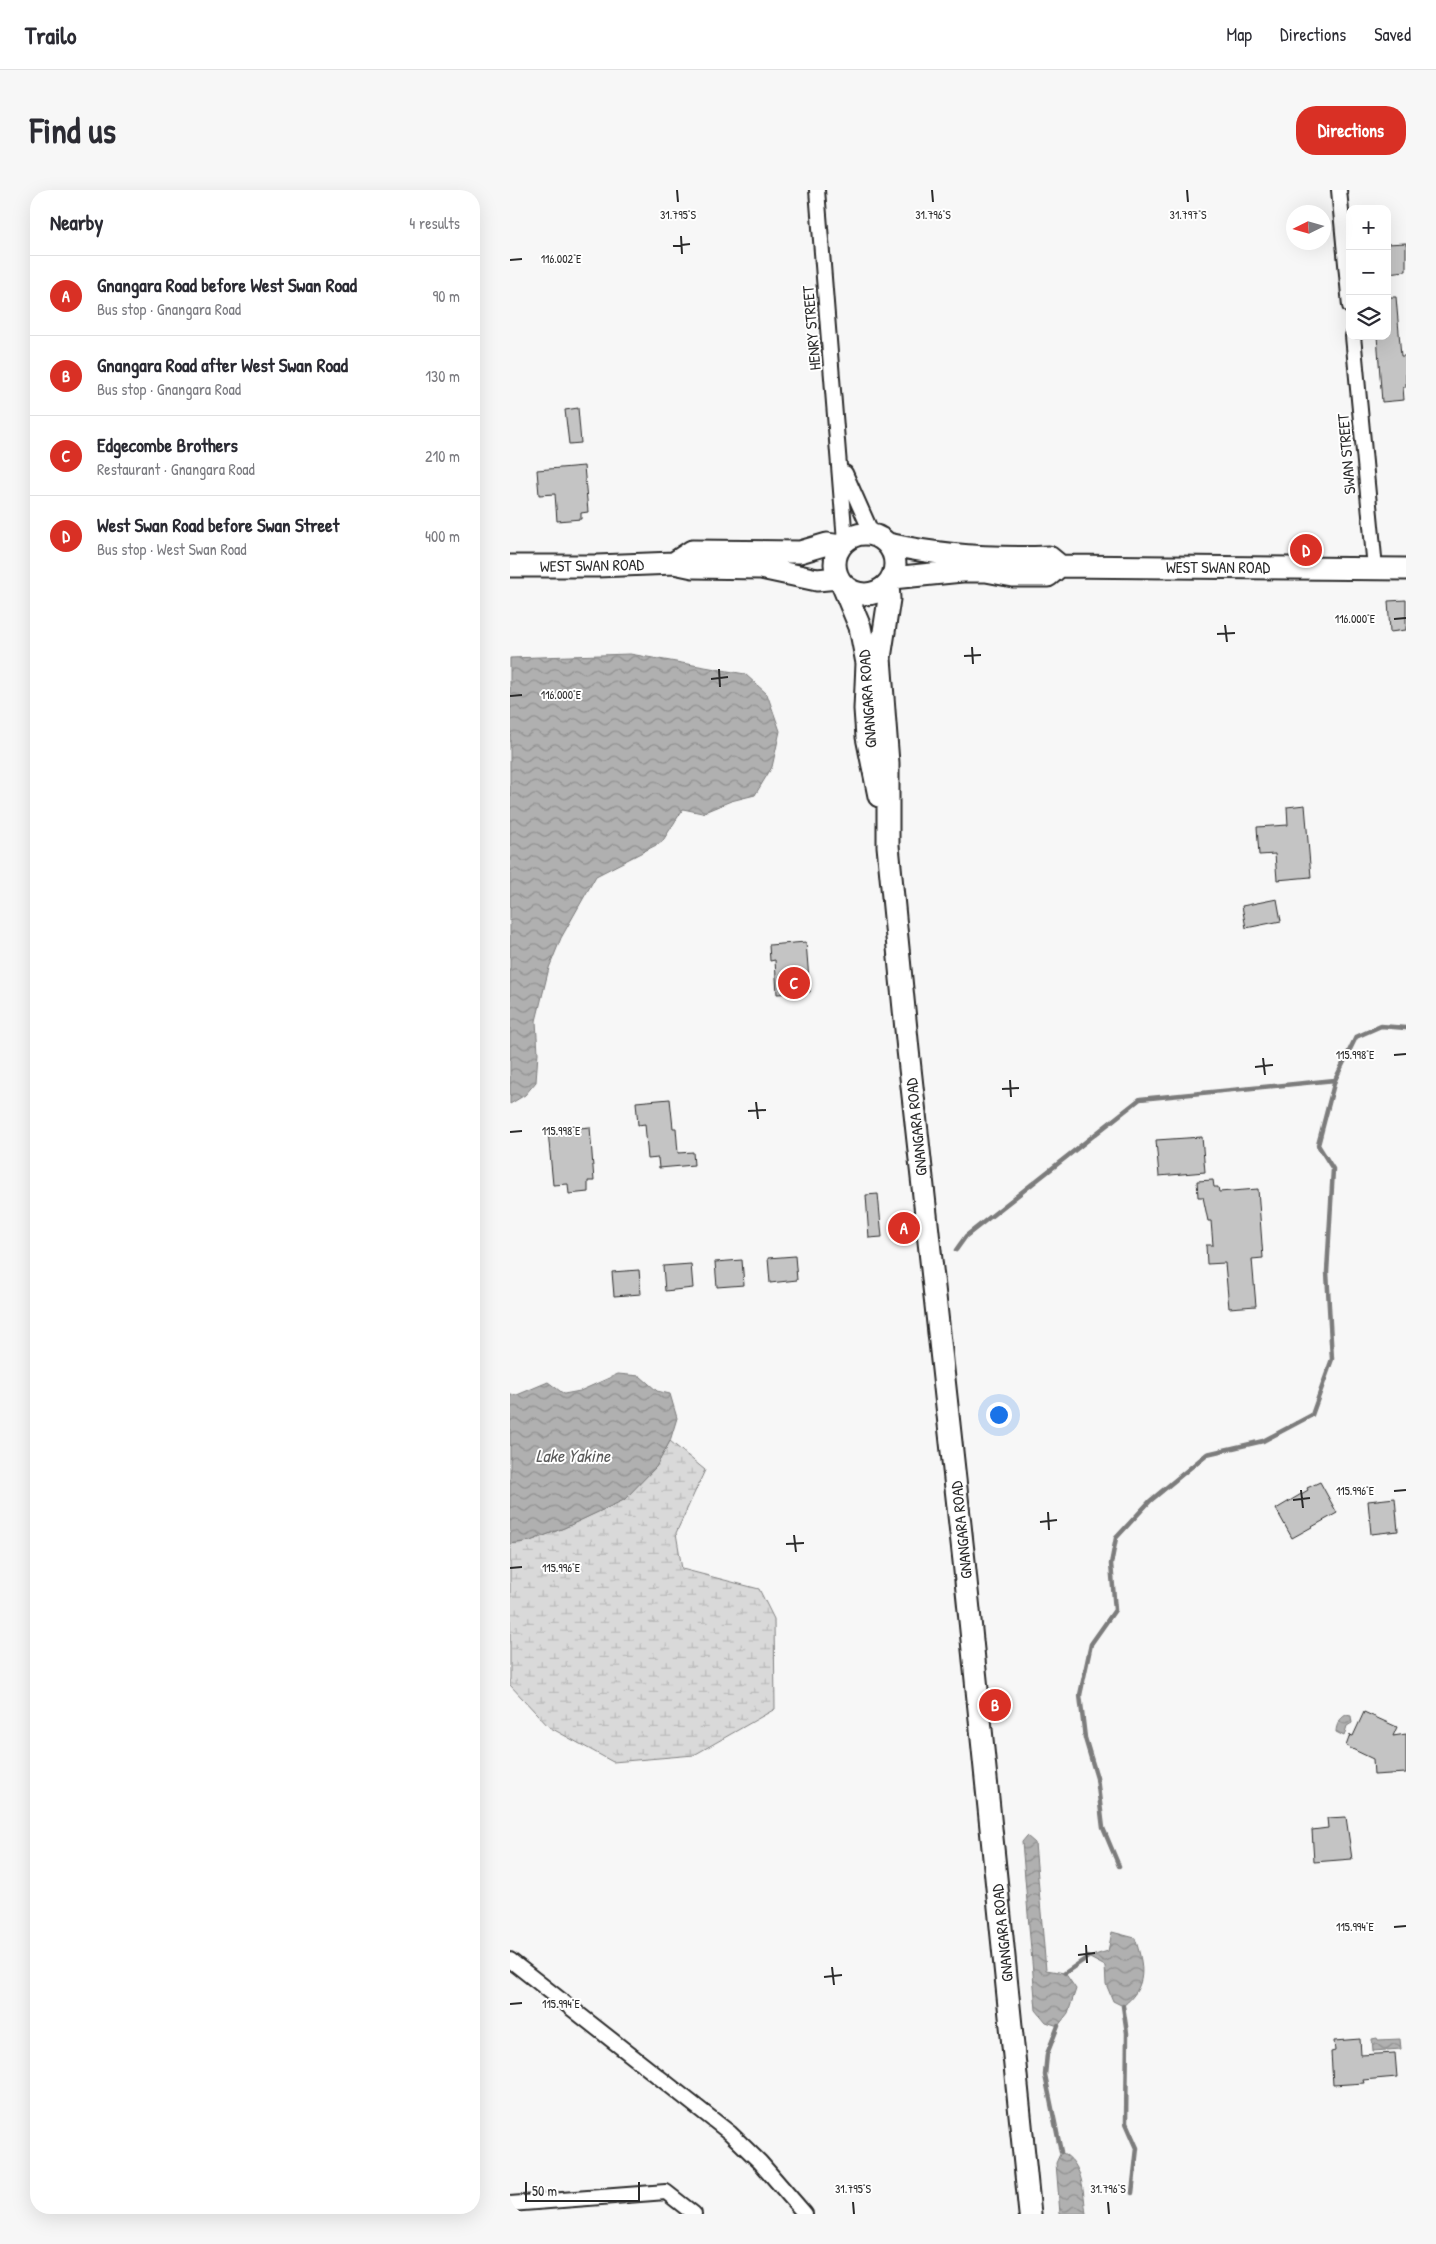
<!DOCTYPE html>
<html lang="en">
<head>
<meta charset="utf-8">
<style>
	:root { --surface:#fff; --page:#f7f7f7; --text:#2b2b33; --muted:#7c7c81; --line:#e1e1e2; --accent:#d93025 }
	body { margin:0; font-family:"Patrick Hand",sans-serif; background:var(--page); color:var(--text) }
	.controls { position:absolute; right:15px; top:15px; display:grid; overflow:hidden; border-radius:10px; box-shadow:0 5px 20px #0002 }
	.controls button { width:45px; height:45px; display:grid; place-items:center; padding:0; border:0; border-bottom:1px solid var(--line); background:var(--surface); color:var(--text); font:25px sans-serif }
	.compass { position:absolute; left:776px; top:15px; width:45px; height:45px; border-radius:50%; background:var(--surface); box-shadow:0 5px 20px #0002; rotate:265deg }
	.scale { position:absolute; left:15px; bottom:12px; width:115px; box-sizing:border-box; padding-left:5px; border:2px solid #2b2b2b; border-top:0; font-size:14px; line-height:18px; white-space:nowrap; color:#2b2b2b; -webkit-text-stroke:4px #fff; paint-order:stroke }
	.you { position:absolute; left:488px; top:1224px; width:18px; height:18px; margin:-12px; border:4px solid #fff; border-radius:50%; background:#1a73e8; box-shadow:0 0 0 8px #1a73e833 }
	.badge { display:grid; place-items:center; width:32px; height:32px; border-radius:50%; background:var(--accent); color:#fff; font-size:16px; font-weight:700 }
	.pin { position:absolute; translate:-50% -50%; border:2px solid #fff; box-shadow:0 1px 5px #0006 }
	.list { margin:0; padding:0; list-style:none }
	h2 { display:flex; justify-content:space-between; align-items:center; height:65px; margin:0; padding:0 20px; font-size:21px }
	h2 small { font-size:16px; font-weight:400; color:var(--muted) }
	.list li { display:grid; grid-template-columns:32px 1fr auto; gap:15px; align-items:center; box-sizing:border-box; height:80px; padding:0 20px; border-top:1px solid var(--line) }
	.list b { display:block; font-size:19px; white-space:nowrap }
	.list p { margin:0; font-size:16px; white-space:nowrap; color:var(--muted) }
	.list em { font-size:16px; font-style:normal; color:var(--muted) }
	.icon { flex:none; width:28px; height:28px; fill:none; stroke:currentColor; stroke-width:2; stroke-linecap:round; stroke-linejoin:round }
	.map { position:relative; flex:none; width:896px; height:2024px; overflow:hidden; border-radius:20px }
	header { display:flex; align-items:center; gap:30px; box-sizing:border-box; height:70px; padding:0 25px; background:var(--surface); border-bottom:1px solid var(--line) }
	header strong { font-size:24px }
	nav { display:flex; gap:28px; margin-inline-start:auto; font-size:18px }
	.intro { display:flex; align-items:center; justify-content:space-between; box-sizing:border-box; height:120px; padding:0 30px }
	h1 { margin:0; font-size:35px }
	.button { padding:12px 22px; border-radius:20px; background:var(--accent); color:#fff; font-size:18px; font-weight:700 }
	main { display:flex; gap:30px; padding:0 30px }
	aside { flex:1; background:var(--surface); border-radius:20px; box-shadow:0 5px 20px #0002 }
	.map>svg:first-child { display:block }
</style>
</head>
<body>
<header>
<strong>Trailo</strong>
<nav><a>Map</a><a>Directions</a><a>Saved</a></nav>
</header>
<div class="intro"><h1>Find us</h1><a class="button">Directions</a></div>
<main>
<aside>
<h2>Nearby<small>4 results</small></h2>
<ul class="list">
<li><span class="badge">A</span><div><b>Gnangara Road before West Swan Road</b><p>Bus stop · Gnangara Road</p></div><em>90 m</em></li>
<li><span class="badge">B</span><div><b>Gnangara Road after West Swan Road</b><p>Bus stop · Gnangara Road</p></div><em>130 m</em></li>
<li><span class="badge">C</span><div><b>Edgecombe Brothers</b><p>Restaurant · Gnangara Road</p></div><em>210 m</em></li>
<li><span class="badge">D</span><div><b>West Swan Road before Swan Street</b><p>Bus stop · West Swan Road</p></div><em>400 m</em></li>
</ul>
</aside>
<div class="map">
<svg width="896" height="2024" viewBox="0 0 896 2024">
	<defs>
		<pattern id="wetland-marsh" width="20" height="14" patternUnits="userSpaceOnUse" patternTransform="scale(1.25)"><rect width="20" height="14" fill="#d9d9d9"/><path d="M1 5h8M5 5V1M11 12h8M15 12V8" fill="none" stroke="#bababa"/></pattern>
		<pattern id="water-waves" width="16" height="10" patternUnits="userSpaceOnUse" patternTransform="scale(1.25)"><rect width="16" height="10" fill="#b0b0b0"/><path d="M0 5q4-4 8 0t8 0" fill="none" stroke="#8f8f8f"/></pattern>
	</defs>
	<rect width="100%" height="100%" fill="#f7f7f7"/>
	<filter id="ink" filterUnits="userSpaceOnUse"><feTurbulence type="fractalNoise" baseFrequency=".02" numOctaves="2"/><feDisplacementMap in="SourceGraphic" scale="10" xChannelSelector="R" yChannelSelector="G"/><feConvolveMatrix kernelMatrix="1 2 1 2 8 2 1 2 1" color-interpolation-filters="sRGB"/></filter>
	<g filter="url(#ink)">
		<path fill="url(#wetland-marsh)" stroke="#828282" d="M160 1251 195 1280 166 1343 172 1379 249 1399 264 1429 265 1519 184 1565 103 1572 39 1537 0 1495V1354L20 1351 54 1338 113 1310 146 1277Z"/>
		<path fill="url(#water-waves)" stroke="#7b7b7b" d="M120 464 235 484 257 504 270 541 262 577 245 605 221 611 192 623 173 619 152 652 86 686 51 748 39 778 26 831 28 863 26 892 15 905 0 914V468Z
			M108 1184 130 1186 147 1201 160 1204 167 1228 160 1251 146 1277 114 1310 54 1338 20 1351 0 1354V1204L7 1205 38 1192 54 1204 70 1201Z
			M836 1525 841 1526 842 1533 837 1536 834 1546 826 1542C826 1535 830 1528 836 1525Z
			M517 1646 525 1653 536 1780 555 1783 566 1799 558 1823 548 1836 536 1832 526 1820 512 1652Z
			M602 1742 625 1748C634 1776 638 1796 613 1816L603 1811 596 1794 595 1776 578 1767 598 1761Z
			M867 1848 868 1850 890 1849 891 1859 863 1861 862 1849Z
			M551 1962C574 1973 573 2002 576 2024H550L546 1973Z"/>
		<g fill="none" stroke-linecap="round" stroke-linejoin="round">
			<path stroke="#7b7b7b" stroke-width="4.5" d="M446 1060 456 1046 630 909 825 890
				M609 1676 593 1638 587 1588 575 1548 570 1505 581 1454 605 1420 601 1374 606 1348 640 1311 697 1264 753 1251 802 1225 822 1169 817 1082 823 979 808 955 825 890 846 847 871 836 896 838
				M555 1783 578 1767
				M613 1816 617 1843 616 1933 627 1958 622 2003
				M548 1836 537 1864 535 1885 551 1962"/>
		</g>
		<path fill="#c4c4c4" stroke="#2b2b2b" d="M896 53V81L877 83V54Z
			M877 107H886L891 166H896V197H893L894 210 872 212 867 146H877Z
			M68 218 71 253 59 254 55 220Z
			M74 276 78 322 71 323V329L47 331 45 304 29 305 27 280Z
			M896 410V440L880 442 878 411Z
			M795 615 801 687 767 690 765 664 749 665 747 637 778 635 777 617Z
			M767 709 771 731 736 738 732 716Z
			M296 752 300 802 267 804 265 770 260 771 259 755Z
			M160 909 163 938H166L168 963 183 962 184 975 149 978 148 968 138 969 135 934 128 935 126 912Z
			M80 937 84 991H78V1002L59 1004 58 994 43 995 38 941Z
			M692 947 695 982 649 986 646 950Z
			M703 990 704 997H708L709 1002 748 999 753 1068 742 1069 746 1116 719 1118 715 1073 697 1074 696 1055H703L701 1031H698L693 1007H688L687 991Z
			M368 1004 372 1047 359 1048 356 1005Z
			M285 1066 287 1090 260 1093 258 1068Z
			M232 1070 234 1095 207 1097 205 1072Z
			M181 1074 183 1098 155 1101 153 1076Z
			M129 1080 131 1104 104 1106 102 1082Z
			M810 1292 827 1323 782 1348 766 1319 798 1300 797 1298Z
			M885 1308 888 1341 861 1344 858 1311Z
			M854 1522 887 1537 883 1546 896 1544V1583L864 1585 863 1569 836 1556 840 1545 843 1546Z
			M836 1627 842 1669 804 1672 802 1640 818 1638 817 1628Z
			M850 1849 851 1865 885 1863 887 1887 853 1890 854 1893 823 1895 821 1862 825 1861 824 1851Z"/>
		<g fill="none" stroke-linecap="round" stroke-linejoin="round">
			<defs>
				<path id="minor" d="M307 0 335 351
					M829 0 840 116
					M843 146 865 378
					M335 283 362 344
					M0 1770 220 1943 250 1972 295 2024
					M0 2014 156 2002 184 2024"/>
				<path id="primary" d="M325 374a30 30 0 1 1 60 0a30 30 0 1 1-60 0Z
					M378 354C431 366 485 369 539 367L550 376
					M164 373 182 361 290 362 317 354 331 356
					M0 376H87L164 373 183 377 251 378 307 390 328 388
					M382 388 452 381H476L503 386H538L550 376 896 379
					M332 394 350 437 357 473 355 519 357 547 369 606
					M378 394 379 409 370 468 378 573V656L398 860 454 1371 520 2024"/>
			</defs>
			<use href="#minor" stroke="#2b2b2b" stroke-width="18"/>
			<use href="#primary" stroke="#2b2b2b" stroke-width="25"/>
			<use href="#minor" stroke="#fff" stroke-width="14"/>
			<use href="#primary" stroke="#fff" stroke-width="21"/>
		</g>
	</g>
	<path fill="none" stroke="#2b2b2b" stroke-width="2" d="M167 0 168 12M422 0 423 12M677 0 678 12M171 46 172 64M163 56 180 54M0 70 12 69M884 429 896 428M715 435 717 452M707 444 725 443M462 457 463 474M454 466 471 465M209 479 210 497M201 489 218 487M0 506 12 505M884 865 896 864M753 868 755 885M745 877 763 875M500 890 501 907M492 899 509 898M246 912 248 929M238 921 256 920M0 942 12 941M791 1300 793 1318M884 1301 896 1300M783 1310 800 1308M538 1322 539 1340M530 1332 547 1330M284 1345 286 1362M276 1354 294 1353M0 1378 12 1377M884 1737 896 1736M576 1755 577 1773M568 1765 585 1763M322 1777 324 1795M314 1787 332 1785M0 1814 12 1813M343 2012 344 2024M598 2012 599 2024"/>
	<g text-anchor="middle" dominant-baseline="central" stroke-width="4" stroke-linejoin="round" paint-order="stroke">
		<g font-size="16" fill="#2b2b2b" stroke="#fff">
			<text transform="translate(301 138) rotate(-95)">HENRY STREET</text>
			<text transform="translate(836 264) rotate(-95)">SWAN STREET</text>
			<text transform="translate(82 375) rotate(-1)">WEST SWAN ROAD</text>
			<text x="708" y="377">WEST SWAN ROAD</text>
			<text transform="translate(357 509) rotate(-94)">GNANGARA ROAD</text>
			<text transform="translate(406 937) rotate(-96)">GNANGARA ROAD</text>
			<text transform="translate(451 1340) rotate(-96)">GNANGARA ROAD</text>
			<text transform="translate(492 1743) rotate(-96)">GNANGARA ROAD</text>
		</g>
		<g font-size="18" font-style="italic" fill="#5a5a5a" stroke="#fff">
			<text x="63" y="1265">Lake Yakine</text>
		</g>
	</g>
	<g font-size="12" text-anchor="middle" fill="#2b2b2b" stroke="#fff" stroke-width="4" stroke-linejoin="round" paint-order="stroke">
		<text x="168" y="29">31.795°S</text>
		<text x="423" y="29">31.796°S</text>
		<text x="678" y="29">31.797°S</text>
		<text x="51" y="73">116.002°E</text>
		<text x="845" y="433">116.000°E</text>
		<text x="51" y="509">116.000°E</text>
		<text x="845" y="869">115.998°E</text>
		<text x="51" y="945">115.998°E</text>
		<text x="845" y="1305">115.996°E</text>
		<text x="51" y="1382">115.996°E</text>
		<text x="845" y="1741">115.994°E</text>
		<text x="51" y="1818">115.994°E</text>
		<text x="343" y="2003">31.795°S</text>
		<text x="598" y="2003">31.796°S</text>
	</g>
</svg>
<div class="controls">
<button>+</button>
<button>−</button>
<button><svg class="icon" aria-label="layers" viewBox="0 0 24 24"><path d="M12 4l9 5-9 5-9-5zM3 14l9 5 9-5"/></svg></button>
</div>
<svg class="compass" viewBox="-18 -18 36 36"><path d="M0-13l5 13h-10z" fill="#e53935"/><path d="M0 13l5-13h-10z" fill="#7c7c81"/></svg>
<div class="scale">50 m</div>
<div class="you"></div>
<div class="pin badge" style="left:394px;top:1038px">A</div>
<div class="pin badge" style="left:485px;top:1515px">B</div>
<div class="pin badge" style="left:284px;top:793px">C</div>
<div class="pin badge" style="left:796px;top:360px">D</div>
</div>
</main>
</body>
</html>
